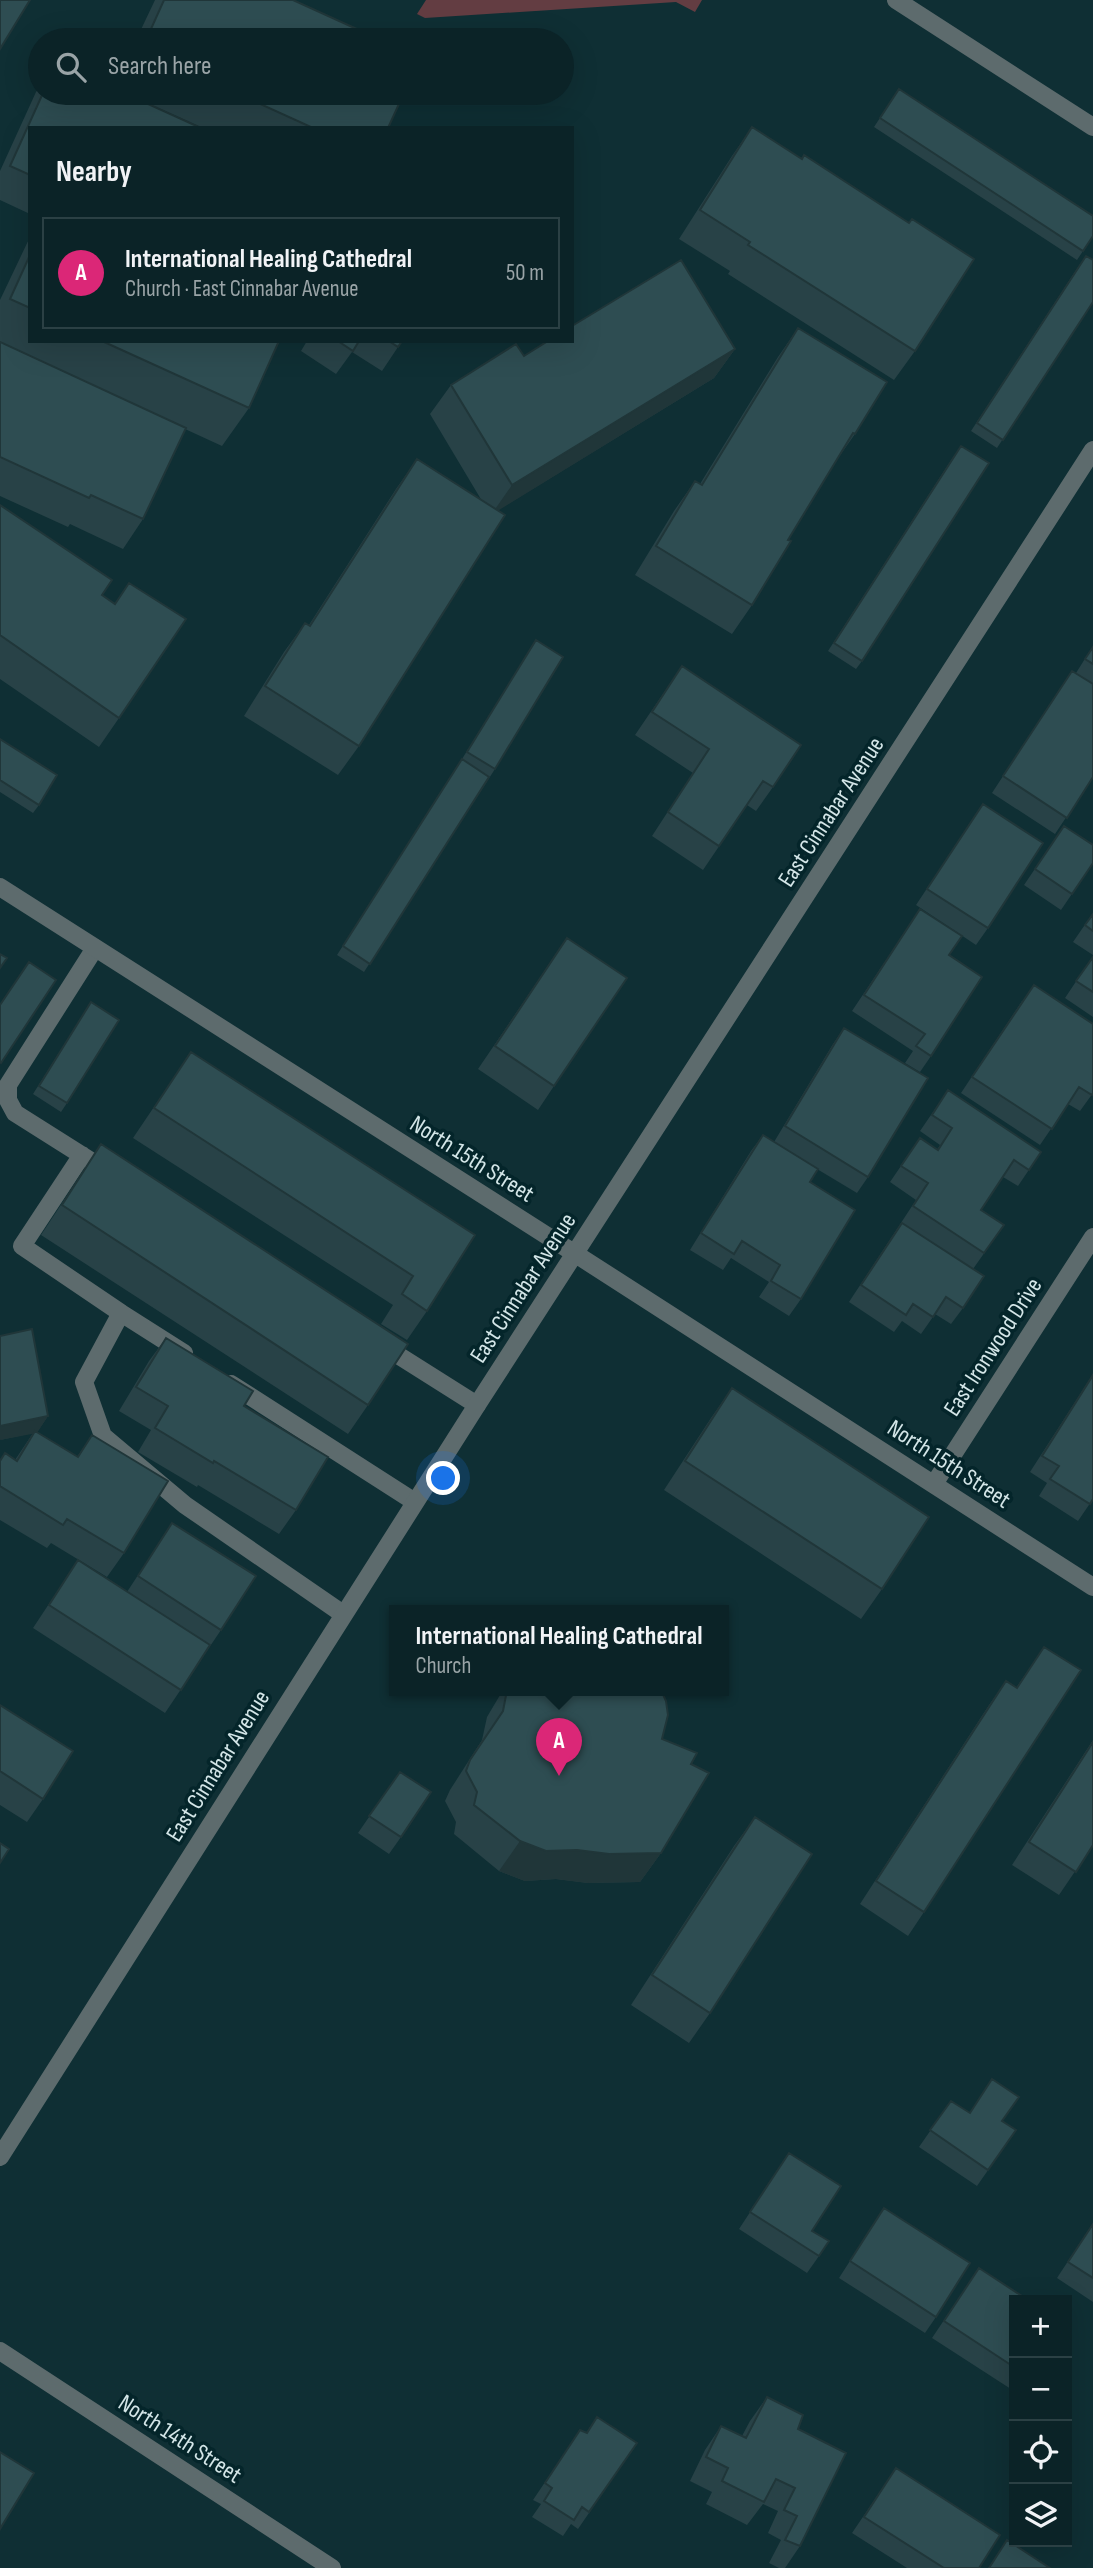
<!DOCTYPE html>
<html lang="en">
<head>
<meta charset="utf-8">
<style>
	:root { --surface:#0b2327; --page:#192f33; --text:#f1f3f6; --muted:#9aa4a7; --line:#2b4044; --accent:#db2777 }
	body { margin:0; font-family:"Sofia Sans Condensed",sans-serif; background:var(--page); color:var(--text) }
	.controls { position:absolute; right:21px; bottom:21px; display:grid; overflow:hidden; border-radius:0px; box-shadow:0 7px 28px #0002 }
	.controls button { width:63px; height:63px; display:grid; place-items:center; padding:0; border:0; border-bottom:2px solid var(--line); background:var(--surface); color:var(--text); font:35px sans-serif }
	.you { position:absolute; left:444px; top:1479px; width:24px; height:24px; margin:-18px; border:5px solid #fff; border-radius:50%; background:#1a73e8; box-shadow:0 0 0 10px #1a73e833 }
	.badge { display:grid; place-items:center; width:46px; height:46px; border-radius:50%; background:var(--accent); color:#fff; font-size:23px; font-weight:700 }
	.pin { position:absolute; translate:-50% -58px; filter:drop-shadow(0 2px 4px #0008) }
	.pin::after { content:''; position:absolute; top:37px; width:24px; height:21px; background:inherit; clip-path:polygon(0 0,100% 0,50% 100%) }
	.popup { position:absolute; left:389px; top:1605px; width:340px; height:91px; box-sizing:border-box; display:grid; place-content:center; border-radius:0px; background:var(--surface); filter:drop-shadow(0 2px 5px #0005); font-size:23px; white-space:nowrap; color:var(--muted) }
	.popup b { font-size:26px; color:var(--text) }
	.popup::after { content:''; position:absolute; left:50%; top:100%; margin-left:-14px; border:14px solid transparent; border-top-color:var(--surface) }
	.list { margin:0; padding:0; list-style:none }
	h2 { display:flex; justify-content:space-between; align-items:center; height:91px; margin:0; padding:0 28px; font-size:30px }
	h2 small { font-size:23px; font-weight:400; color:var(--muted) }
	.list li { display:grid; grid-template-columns:46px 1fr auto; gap:21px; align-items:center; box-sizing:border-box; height:112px; margin:0 14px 14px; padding:0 14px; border:2px solid var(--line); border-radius:0px }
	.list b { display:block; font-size:26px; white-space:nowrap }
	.list p { margin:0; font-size:23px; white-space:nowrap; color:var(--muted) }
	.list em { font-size:23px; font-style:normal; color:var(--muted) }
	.icon { flex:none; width:38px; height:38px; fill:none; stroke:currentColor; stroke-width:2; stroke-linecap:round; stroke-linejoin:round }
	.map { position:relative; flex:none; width:1093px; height:2568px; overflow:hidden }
	.search { position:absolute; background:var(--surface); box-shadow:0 7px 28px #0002; left:28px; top:28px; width:546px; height:77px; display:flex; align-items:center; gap:18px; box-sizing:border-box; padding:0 24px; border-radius:38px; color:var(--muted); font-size:26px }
	.panel { position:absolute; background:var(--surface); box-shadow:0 7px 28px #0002; left:28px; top:126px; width:546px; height:217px; border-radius:0px }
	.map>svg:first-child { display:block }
</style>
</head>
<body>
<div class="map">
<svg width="1093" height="2568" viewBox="0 0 1093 2568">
	<rect width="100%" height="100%" fill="#0f2f34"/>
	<path fill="#633d42" d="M426 0H702L695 12 676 2 425 18 417 14Z"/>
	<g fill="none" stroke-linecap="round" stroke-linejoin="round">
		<path stroke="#5d6b6d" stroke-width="18" d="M95 948 8 1085V1100L15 1113 110 1173
			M82 1155 22 1246 121 1313
			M382 1345 477 1405
			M184 1353 121 1313 84 1382 103 1436 185 1505 343 1614
			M231 1384 415 1502"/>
		<path stroke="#5d6b6d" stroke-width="18" d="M896 0 1093 127
			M0 887 574 1253 1093 1587
			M934 1484 1093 1237
			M0 2157 477 1405 1093 450
			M0 2351 332 2568"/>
	</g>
	<path fill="#284247" d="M155 0H293L381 40H136Z
		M40 86V93H124L30 128V214L0 200V171L36 92Z
		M899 89 1093 236 1077 260 874 127Z
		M125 93H404L388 128H203Z
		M752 127 915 351 894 380 728 274 730 271 679 239 732 156Z
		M30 237V341H279L249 408 222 446 185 429 143 519 123 549 70 524 68 527 0 496V300Z
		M1080 264 1093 302 997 448 971 431Z
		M798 328 855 434 836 461 788 540 752 605 732 634 635 575 674 511 695 481 700 484 778 357Z
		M307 341H402L382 371 352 352 336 374 301 351Z
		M735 349 714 378 498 510 359 746 338 775 244 716 284 652 305 623 309 625 396 489 417 459 482 501 430 414 451 385 524 356Z
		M955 454 862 661 856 669 828 651Z
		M0 505 102 595 119 718 99 747 0 679Z
		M536 640 495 769 364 972 337 955 462 759Z
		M1093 646V777L1055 834 992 793 1061 687 1072 671 1076 673Z
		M682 666 773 787 756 811 747 805 703 870 652 836 693 773 635 735Z
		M0 739 39 805 33 813 0 792Z
		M983 804 988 928 976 945 916 905Z
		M1064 826 1093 863 1061 910 1024 885Z
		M920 909 949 955 931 1056 920 1072 905 1063 913 1051 852 1011Z
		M1093 913V955L1073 942Z
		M567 938 554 1086 538 1110 478 1069Z
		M1093 956V1017L1065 998Z
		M1022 1001 1093 1093 1080 1111 1068 1104 1040 1145 961 1093Z
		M91 1002 67 1103 61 1112 33 1094Z
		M844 1028 868 1177 857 1193 817 1169 810 1182 801 1299 789 1316 759 1297 769 1282 731 1258 723 1270 690 1250 751 1151 763 1135 774 1142 833 1044Z
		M191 1052 475 1235 427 1311 407 1340 381 1324 393 1305 133 1138Z
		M948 1090 1041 1152 1018 1186 1003 1177 981 1210 1004 1225 973 1269 963 1308 951 1324 935 1314 921 1334 902 1321 894 1332 849 1302 916 1200 890 1182 920 1138 937 1150 940 1145 920 1131Z
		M101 1144 368 1405 348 1434 41 1235Z
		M166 1338 244 1406 296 1510 279 1534 198 1485 197 1487 138 1452 151 1430 119 1411 149 1361Z
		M1093 1374V1499L1078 1521 1039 1496 1047 1483 1030 1472Z
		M732 1388 882 1589 861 1619 664 1490 711 1418Z
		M48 1416 37 1432 77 1457 92 1435 124 1553 107 1577 51 1543 47 1548 0 1520V1460L5 1453 15 1460 33 1433 0 1440Z
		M172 1523 221 1630 165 1713 33 1628 78 1560 127 1592Z
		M1044 1647 924 1912 908 1936 860 1904 989 1705 1006 1681 1016 1688Z
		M503 1690H661L662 1739 691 1764 661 1853 640 1882 588 1883 556 1879 525 1881 499 1871 454 1834 456 1822 445 1801 450 1790 482 1740 487 1717Z
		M0 1705 43 1799 27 1822 0 1805Z
		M1093 1740V1845L1059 1895 1012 1865Z
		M400 1772 401 1837 389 1854 358 1833Z
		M755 1817 710 2013 689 2043 631 2005 734 1846Z
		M951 2101 969 2113 1002 2121 1016 2130 977 2186 919 2147Z
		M789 2153 819 2256 807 2273 739 2229Z
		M884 2208 936 2317 925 2333 839 2278Z
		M1093 2223V2302L1057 2278Z
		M979 2268 1014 2300V2391L932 2338Z
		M767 2397 798 2429 800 2546 785 2568H779L769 2563 781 2540 768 2533 778 2511 763 2504 747 2525 706 2504 712 2492 690 2481 705 2450 721 2426 742 2436 750 2421Z
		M597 2417 637 2443 578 2529 571 2524 563 2536 532 2517 541 2504 533 2500 580 2430 586 2433Z
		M896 2468 979 2568H907L852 2533Z"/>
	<path fill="#203639" d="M735 349 714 378 491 515 512 485Z
		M48 1416 37 1433 0 1440V1426Z
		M520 1841 577 1850 661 1853 640 1882 588 1883 556 1879 525 1881 499 1871Z"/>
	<path fill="#2e4d52" stroke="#203639" stroke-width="2" d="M0 0H30L0 49Z
		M164 0H293L381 40H146Z
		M899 89 1093 216V236L1083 251 880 118Z
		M43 93H124L201 128H30V175L10 166Z
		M236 93H404L388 128H313Z
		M752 127 802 159 804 155 909 223 912 219 974 259 915 351 748 245 750 242 700 210Z
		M30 255V308L10 299Z
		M1086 256 1093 260V302L1003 440 977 423Z
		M681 260 735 349 512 485 451 385 516 344 524 356 548 341H572V326Z
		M798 328 887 382 855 434 853 433 788 540 791 541 752 605 656 546 695 481 702 485Z
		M102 341H279L249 408Z
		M338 341H359L353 351Z
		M389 341H402L398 347Z
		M0 342 186 428 143 519 91 495 89 498 0 457Z
		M961 446 989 463 862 661 834 643Z
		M417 459 505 515 359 746 265 686 305 623 310 626Z
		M0 505 112 580 102 595 115 604 129 583 186 619 119 718 0 635Z
		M536 640 563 657 495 769 467 752Z
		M1093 647V664L1085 659Z
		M682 666 801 745 773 787 763 781 719 846 668 812 709 749 652 712Z
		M1072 671 1093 684V777L1067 818 1003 776Z
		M0 739 57 775 39 805 0 780Z
		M462 759 489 777 370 964 343 946Z
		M983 804 1043 843 988 928 927 889Z
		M1064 826 1093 845V863L1072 894 1035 869Z
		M920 909 962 936 949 955 982 977 931 1056 916 1046 925 1034 864 995Z
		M1093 914V931L1085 925Z
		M567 938 627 978 554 1086 495 1046Z
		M0 954 7 958 0 968Z
		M1093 957V992L1076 981Z
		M29 962 56 980 1 1063 0 1062V1005Z
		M1034 985 1093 1024V1093L1092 1095 1079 1087 1052 1129 972 1077Z
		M91 1002 119 1020 67 1103 39 1086Z
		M844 1028 928 1078 868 1177 785 1126Z
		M191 1052 475 1235 427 1311 402 1294 413 1276 154 1108Z
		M948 1090 1041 1152 1029 1170 1014 1160 981 1210 1004 1225 984 1253 913 1206 928 1183 901 1166 920 1138 938 1150 952 1128 932 1115Z
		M763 1135 818 1169 810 1182 855 1210 801 1299 771 1281 780 1265 742 1241 734 1254 701 1233Z
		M101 1144 408 1344 368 1405 62 1205Z
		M902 1223 984 1276 963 1308 946 1297 933 1317 913 1304 906 1315 861 1285Z
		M32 1329 48 1416 0 1426V1336Z
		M166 1338 253 1391 244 1406 328 1457 296 1510 214 1461 213 1463 155 1428 168 1406 136 1387Z
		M1093 1375V1499L1090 1504 1050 1479 1059 1466 1042 1456Z
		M732 1388 929 1517 882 1589 685 1461Z
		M35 1431 78 1457 92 1435 168 1481 124 1553 67 1519 63 1525 0 1486V1461L5 1453 17 1461Z
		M172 1523 256 1576 221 1630 138 1576Z
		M78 1560 210 1645 181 1690 49 1605Z
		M1044 1647 1081 1670 924 1912 876 1881 1006 1681 1017 1688Z
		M507 1690H661L666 1701 668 1715 662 1739 697 1753 691 1764 709 1773 661 1853 609 1854 577 1850 546 1851 520 1841 474 1805 477 1792 466 1771 470 1760 503 1711Z
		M0 1705 73 1751 43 1799 0 1771Z
		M1093 1742V1845L1076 1872 1029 1842Z
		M400 1772 431 1792 401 1837 369 1816Z
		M755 1817 812 1854 710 2013 652 1975Z
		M0 1843 9 1849 0 1863Z
		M992 2079 1019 2097 1002 2121 1016 2130 988 2170 930 2130 951 2101 970 2113Z
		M789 2153 841 2186 812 2231 829 2241 819 2256 750 2212Z
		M884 2208 970 2263 936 2317 850 2261Z
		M1093 2224V2278L1068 2262Z
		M979 2268 1028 2300H1014V2367L944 2321Z
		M767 2397 803 2415 798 2429 846 2453 800 2546 785 2540 797 2516 784 2510 795 2488 776 2479 764 2502 722 2481 728 2468 706 2457 721 2426 746 2438Z
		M597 2417 637 2443 589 2512 582 2507 574 2520 544 2501 552 2488 545 2483 580 2430 587 2433Z
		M0 2452 34 2473 0 2529Z
		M896 2468 1000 2535 979 2568H944L864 2517Z
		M1007 2540 1050 2568H989Z"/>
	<g text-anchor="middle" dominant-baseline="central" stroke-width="7" stroke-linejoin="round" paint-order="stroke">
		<g font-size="24" fill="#d4e6e8" stroke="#04252a">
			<text transform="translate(831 812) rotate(-57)">East Cinnabar Avenue</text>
			<text transform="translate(472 1159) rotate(32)">North 15th Street</text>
			<text transform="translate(523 1288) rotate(-57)">East Cinnabar Avenue</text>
			<text transform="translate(993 1347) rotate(-57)">East Ironwood Drive</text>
			<text transform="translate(949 1464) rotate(33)">North 15th Street</text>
			<text transform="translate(218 1766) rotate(-58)">East Cinnabar Avenue</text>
			<text transform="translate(180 2439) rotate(33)">North 14th Street</text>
		</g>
	</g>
</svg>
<div class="controls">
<button>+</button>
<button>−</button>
<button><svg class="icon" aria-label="locate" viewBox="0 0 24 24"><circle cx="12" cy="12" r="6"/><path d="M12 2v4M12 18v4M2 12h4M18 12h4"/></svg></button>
<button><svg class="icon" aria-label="layers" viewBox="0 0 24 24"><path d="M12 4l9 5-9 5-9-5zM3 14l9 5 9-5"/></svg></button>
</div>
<div class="you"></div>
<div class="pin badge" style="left:559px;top:1776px">A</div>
<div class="popup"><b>International Healing Cathedral</b>Church</div>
<div class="search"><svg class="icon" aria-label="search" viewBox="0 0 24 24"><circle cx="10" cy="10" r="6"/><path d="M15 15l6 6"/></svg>Search here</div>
<section class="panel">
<h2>Nearby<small></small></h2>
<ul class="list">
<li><span class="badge">A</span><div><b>International Healing Cathedral</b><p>Church · East Cinnabar Avenue</p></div><em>50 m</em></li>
</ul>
</section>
</div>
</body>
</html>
